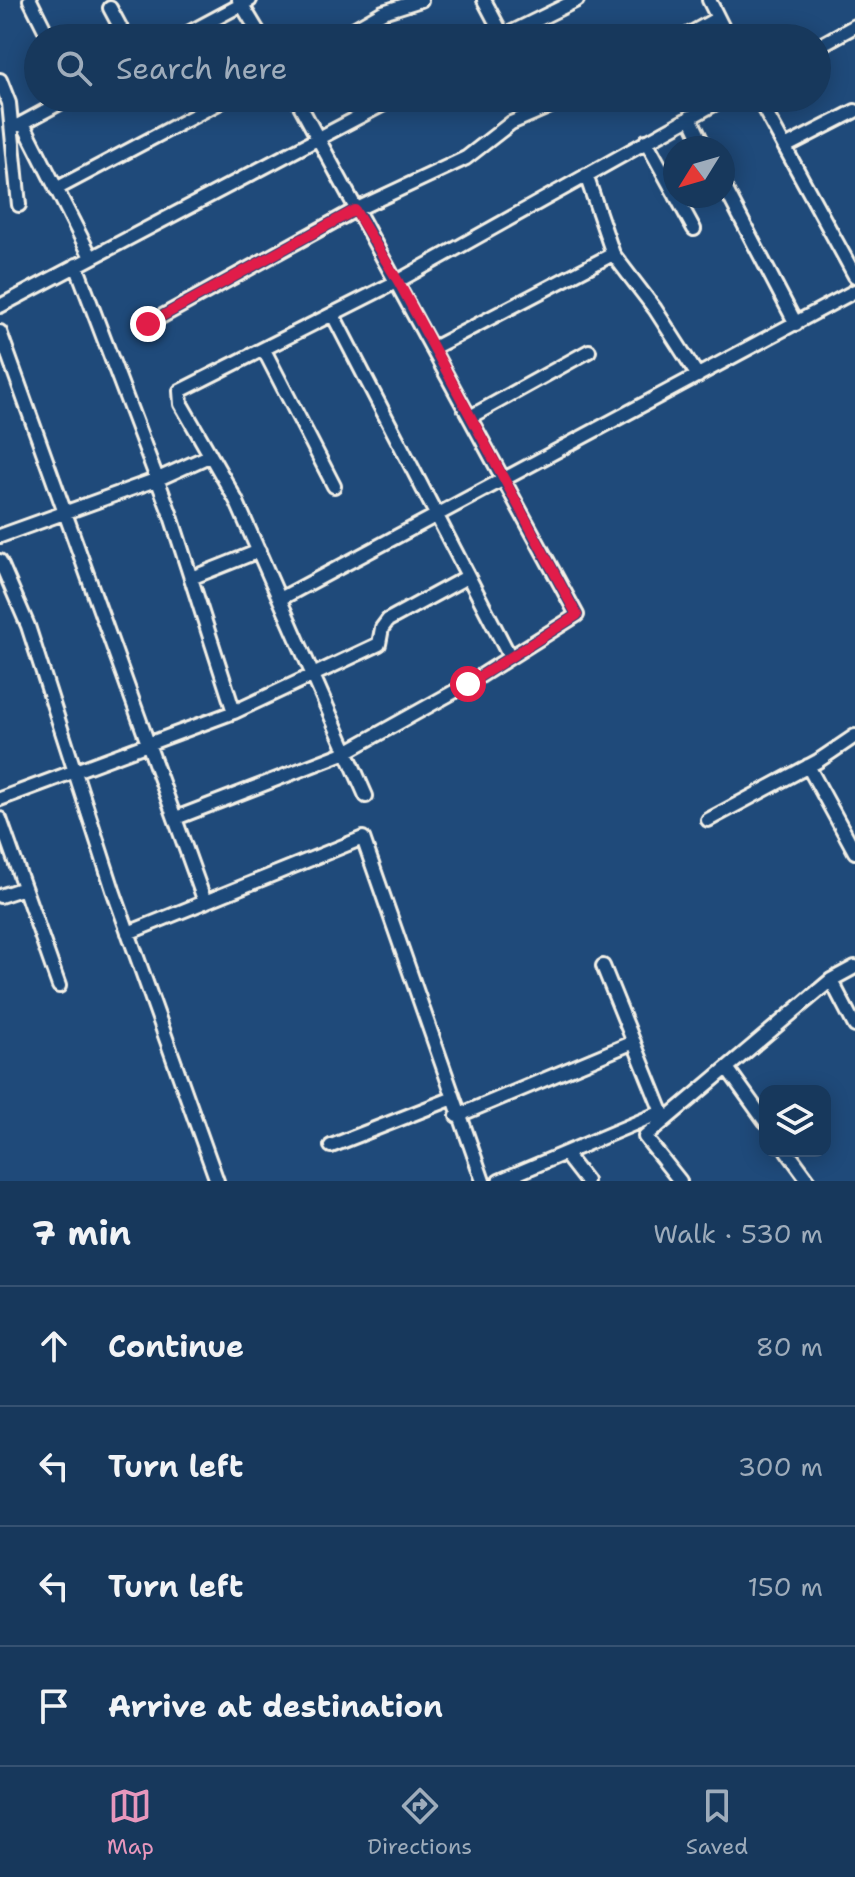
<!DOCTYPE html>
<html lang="en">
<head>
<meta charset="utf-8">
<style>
	:root { --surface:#17385c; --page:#203f62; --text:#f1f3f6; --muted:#9eacbb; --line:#365272; --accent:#e797bd }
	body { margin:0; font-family:"Shantell Sans",sans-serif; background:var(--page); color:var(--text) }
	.controls { position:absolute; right:24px; bottom:24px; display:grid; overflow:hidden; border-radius:16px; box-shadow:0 4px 20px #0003 }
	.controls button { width:72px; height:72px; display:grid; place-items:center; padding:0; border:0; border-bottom:2px solid var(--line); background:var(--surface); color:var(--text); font:40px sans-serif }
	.compass { position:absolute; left:663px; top:136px; width:72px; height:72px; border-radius:50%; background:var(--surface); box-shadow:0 4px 20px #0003; rotate:233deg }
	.stop { position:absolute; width:24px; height:24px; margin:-18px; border:6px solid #e11d48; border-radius:50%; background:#fff }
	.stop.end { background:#e11d48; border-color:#fff; box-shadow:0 2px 8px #0008 }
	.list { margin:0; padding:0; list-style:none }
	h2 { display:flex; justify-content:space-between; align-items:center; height:104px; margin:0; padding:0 32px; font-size:34px }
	h2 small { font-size:26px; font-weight:400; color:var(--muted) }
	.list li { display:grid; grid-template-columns:52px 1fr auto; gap:24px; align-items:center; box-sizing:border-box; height:120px; padding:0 32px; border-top:2px solid var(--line) }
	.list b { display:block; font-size:30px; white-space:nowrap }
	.list em { font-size:26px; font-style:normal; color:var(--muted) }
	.icon { flex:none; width:44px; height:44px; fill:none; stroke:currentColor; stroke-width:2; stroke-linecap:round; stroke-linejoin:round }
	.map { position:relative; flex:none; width:855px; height:1181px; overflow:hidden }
	.search { position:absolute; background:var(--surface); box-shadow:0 4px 20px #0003; left:24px; right:24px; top:24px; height:88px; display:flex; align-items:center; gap:20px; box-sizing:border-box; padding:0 28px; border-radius:44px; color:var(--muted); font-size:30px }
	.sheet { height:584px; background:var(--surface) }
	nav { display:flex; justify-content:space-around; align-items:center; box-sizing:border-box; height:112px; border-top:2px solid var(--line); background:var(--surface); font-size:22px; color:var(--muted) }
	nav a { display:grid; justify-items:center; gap:4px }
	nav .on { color:var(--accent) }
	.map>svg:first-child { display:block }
</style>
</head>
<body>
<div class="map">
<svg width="855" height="1181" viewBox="0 0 855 1181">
	<rect width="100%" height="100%" fill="#1f4a7a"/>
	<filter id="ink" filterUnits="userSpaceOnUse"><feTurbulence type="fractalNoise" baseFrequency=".0125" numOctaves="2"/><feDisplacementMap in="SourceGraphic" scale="16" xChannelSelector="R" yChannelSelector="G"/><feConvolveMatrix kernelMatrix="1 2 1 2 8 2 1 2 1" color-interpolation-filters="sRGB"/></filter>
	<g filter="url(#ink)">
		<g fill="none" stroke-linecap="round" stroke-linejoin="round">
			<defs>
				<path id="minor" d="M30 0 49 38
					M239 0 262 38
					M484 0 503 36
					M709 0 728 38
					M110 8 126 38
					M179 38 250 0
					M338 38 383 12 421 0
					M500 38 577 0
					M682 38 718 18
					M817 47 855 26
					M0 80 9 103 19 205
					M758 98 855 276
					M690 117 705 148
					M23 123 91 257
					M19 125 69 98
					M646 141 675 194
					M785 147 855 111
					M586 175 613 254 655 309 698 376
					M723 184 796 324
					M56 189 228 98
					M676 196 694 229
					M76 265 170 513 234 712
					M0 306 395 98
					M333 315 510 657
					M148 324 355 210 466 158 511 123 569 98
					M0 332 205 902
					M433 348 613 254
					M264 350 334 486
					M470 417 589 351
					M0 536 158 479 209 456
					M0 561 28 626 113 890 217 1181
					M191 578 259 551
					M280 599 855 291
					M808 766 855 852
					M366 796 236 500 181 404 180 391 398 281 725 98
					M0 799 234 712 379 644 382 628 388 620 467 577
					M176 818 344 753 468 684 577 615 296 98
					M0 819 59 986
					M708 820 818 761 855 736
					M0 896 24 888
					M128 933 363 838 483 1181
					M603 966 664 1117
					M831 980 855 1026
					M727 1068 765 1121
					M457 1116 634 1042
					M331 1146 451 1099
					M787 1151 809 1181
					M565 1154 586 1181
					M499 1181 662 1112
					M680 1181 645 1137 831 980 855 967"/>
			</defs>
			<use href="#minor" stroke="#f4f1e8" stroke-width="18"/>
			<use href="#minor" stroke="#1f4a7a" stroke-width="12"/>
		</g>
	</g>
	<g fill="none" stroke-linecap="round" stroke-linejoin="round" filter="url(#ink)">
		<path stroke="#e11d48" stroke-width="10" d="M148 324 355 210 398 281 577 615 468 684"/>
	</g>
</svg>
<div class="controls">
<button><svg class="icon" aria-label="layers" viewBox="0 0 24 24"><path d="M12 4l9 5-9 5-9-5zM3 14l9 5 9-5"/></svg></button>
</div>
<svg class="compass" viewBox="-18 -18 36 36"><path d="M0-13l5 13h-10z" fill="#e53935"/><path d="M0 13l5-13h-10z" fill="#9eacbb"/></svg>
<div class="stop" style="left:468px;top:684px"></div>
<div class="stop end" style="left:148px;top:324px"></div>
<div class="search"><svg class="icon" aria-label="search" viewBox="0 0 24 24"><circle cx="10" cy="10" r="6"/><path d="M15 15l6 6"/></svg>Search here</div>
</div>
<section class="sheet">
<h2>7 min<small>Walk · 530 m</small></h2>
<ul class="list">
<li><svg class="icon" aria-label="ahead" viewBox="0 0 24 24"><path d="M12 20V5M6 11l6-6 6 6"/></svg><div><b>Continue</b></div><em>80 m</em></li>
<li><svg class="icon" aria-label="left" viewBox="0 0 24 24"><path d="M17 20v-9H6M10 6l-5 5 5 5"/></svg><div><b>Turn left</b></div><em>300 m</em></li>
<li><svg class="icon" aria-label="left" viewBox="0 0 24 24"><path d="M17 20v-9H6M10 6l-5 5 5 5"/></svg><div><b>Turn left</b></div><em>150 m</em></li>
<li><svg class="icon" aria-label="arrive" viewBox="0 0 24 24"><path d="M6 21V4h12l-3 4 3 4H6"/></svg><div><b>Arrive at destination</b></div></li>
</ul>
</section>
<nav>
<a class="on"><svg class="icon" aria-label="map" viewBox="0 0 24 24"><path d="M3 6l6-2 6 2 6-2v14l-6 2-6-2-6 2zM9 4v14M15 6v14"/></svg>Map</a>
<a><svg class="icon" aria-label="directions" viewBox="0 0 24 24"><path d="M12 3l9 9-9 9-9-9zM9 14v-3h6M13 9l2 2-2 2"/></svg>Directions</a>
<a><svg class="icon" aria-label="saved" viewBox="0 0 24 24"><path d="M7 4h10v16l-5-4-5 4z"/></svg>Saved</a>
</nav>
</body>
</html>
